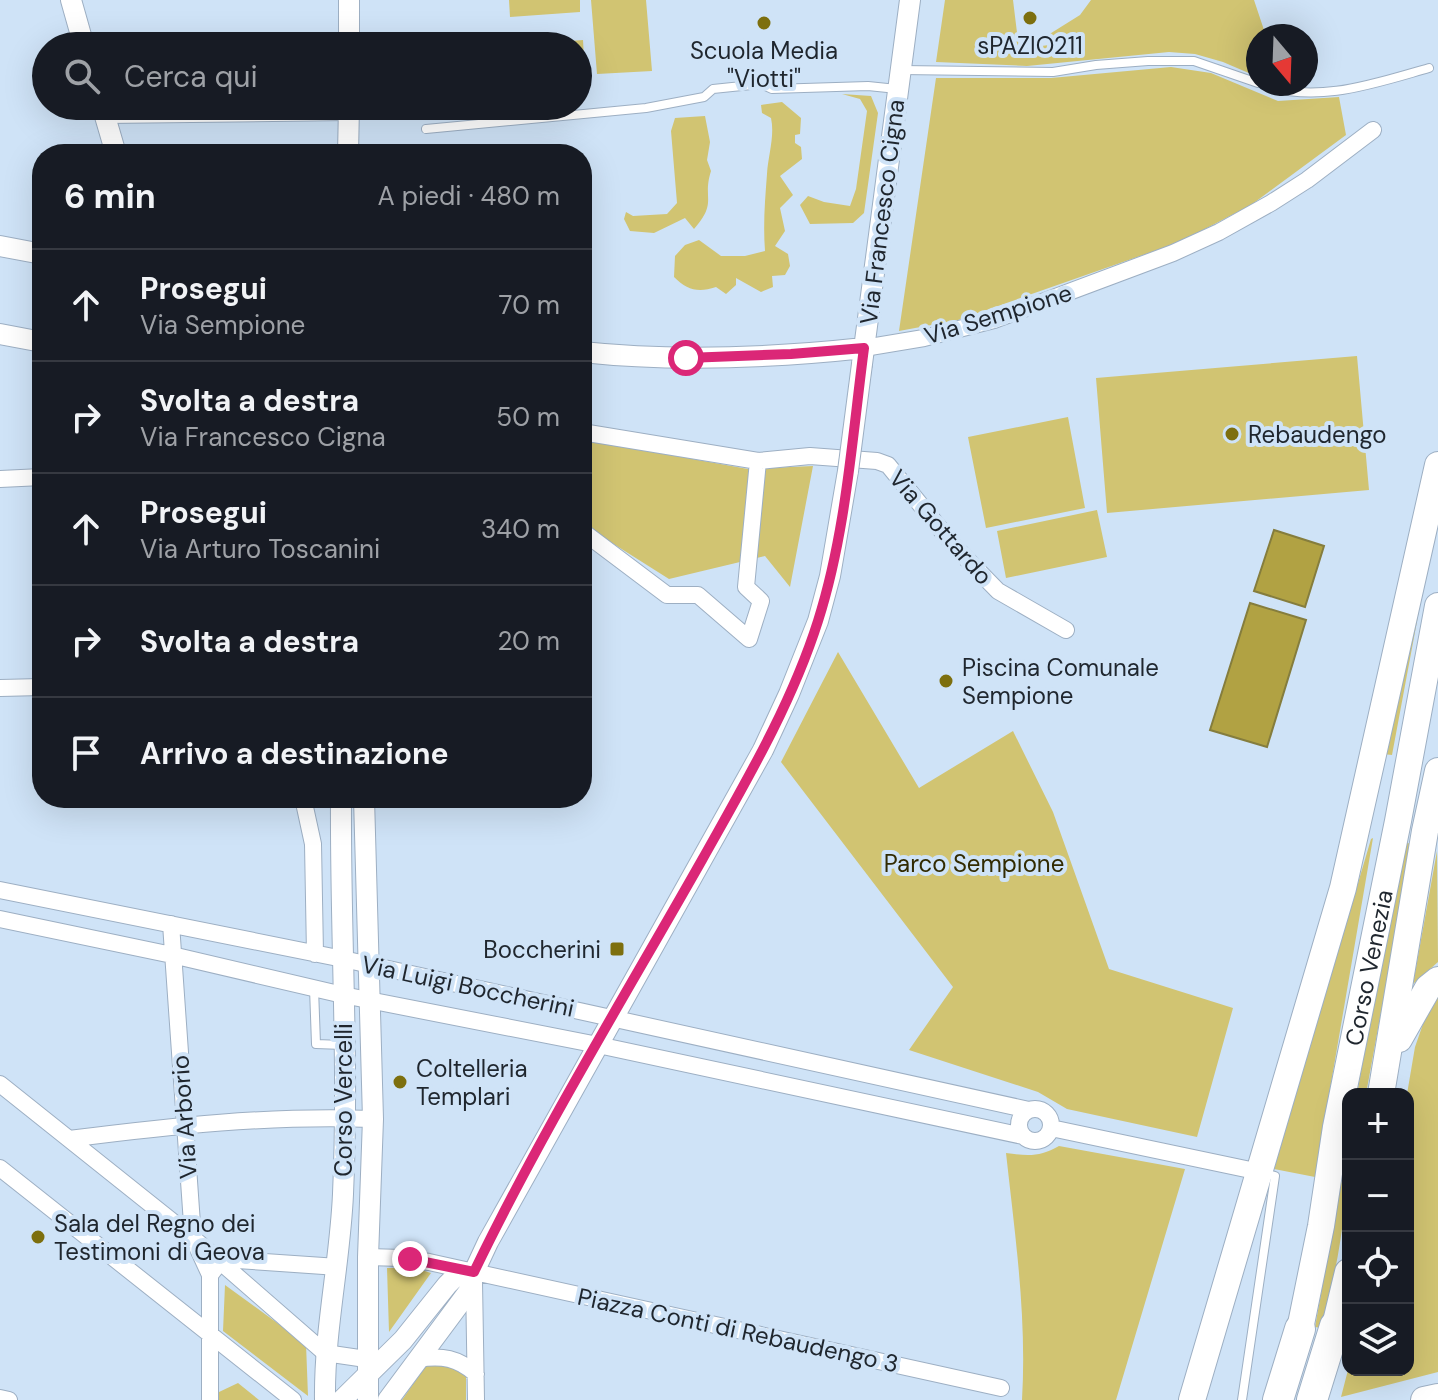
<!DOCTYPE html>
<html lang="it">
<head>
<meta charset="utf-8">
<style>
	:root { --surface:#171b24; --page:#242831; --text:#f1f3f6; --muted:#9ea1a6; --line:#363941 }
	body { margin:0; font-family:"DM Sans",sans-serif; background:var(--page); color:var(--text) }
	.controls { position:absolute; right:24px; bottom:24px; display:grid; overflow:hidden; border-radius:16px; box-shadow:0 8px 32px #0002 }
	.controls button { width:72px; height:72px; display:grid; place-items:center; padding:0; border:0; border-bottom:2px solid var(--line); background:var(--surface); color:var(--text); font:40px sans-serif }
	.compass { position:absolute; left:1246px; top:24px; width:72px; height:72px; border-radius:50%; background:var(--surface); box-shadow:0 8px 32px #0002; rotate:161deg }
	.stop { position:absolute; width:24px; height:24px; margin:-18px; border:6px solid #db2777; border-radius:50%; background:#fff }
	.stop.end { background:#db2777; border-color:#fff; box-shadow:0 2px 8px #0008 }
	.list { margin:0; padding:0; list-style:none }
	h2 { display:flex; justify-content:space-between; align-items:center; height:104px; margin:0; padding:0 32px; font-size:34px }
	h2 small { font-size:26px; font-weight:400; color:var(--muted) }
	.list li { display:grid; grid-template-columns:52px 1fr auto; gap:24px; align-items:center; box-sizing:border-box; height:112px; padding:0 32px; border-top:2px solid var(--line) }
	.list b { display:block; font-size:30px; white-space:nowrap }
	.list p { margin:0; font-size:26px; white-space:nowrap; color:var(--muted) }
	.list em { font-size:26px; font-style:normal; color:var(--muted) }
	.icon { flex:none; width:44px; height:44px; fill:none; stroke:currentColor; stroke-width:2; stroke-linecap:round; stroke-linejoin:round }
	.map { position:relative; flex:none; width:1438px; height:1400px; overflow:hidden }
	.search { position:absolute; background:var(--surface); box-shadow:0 8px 32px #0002; left:32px; top:32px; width:560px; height:88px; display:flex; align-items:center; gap:20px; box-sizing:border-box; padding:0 28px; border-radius:44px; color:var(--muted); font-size:30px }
	.panel { position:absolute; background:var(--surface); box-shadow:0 8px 32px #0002; left:32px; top:144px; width:560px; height:664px; border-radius:32px }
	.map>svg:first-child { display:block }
</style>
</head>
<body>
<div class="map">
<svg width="1438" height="1400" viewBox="0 0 1438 1400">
	<rect width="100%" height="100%" fill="#cfe3f7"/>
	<path fill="#d1c472" d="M509 0H580V12L510 17Z
		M591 0H646L652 71 597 74Z
		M945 0H1013L1019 49 1049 45 1048 35 1080 15 1091 0H1254L1266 36H1258V77L1223 62 1195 54 1169 52 1027 66 936 62Z
		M583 40 585 75 578 76V46H512Z
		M1171 67 1211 73 1278 101 1339 97 1346 135 1251 205 1180 242 958 320 899 331 936 78H1051Z
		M842 94 871 96 878 113 864 213 853 223 810 224 800 205 808 196 824 202 850 206 856 189 867 111 860 99Z
		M782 102 801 118 800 134 795 135V143L801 147 802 159 780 176 793 195 780 208 785 231 775 246 788 254 790 266 785 275 772 276 773 287 761 292 736 278V285L726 294 716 287C698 293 687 290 674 277L675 256 685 245 699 240 721 256H745L765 251C763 225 765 200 767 174 768 156 775 136 771 118L762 113 761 105Z
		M705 116 710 142 707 160 711 171C702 199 718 202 694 229L685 218 654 233 630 231 624 219 626 212 633 216 667 214 677 203 671 131 675 118Z
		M1357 356 1369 490 1107 513 1096 378Z
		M1068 417 1085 508 986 528 968 437Z
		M582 439 748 469 813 466 790 587 765 556 669 579 582 524Z
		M1097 510 1107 557 1006 578 997 531Z
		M1435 525 1392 755 1383 754Z
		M838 652 919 788 1013 731 1053 812 1109 969 1233 1008 1197 1137 1067 1109 1038 1092 909 1050 953 987 781 762Z
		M1373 838 1315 1177 1274 1169 1371 839Z
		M1406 842 1410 844 1411 849 1366 1094H1357L1400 848Z
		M1437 851 1438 962 1413 984Z
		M1438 997V1372L1341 1397 1348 1370H1408L1407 1094 1415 1047 1431 1001Z
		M1348 1145C1348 1206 1338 1269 1321 1328L1315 1327Z
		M1059 1146 1185 1169 1116 1400H1022C1027 1317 1015 1235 1006 1153 1028 1156 1040 1157 1059 1146Z
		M387 1268H415L431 1273 389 1332Z
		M225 1285 306 1344 308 1396 223 1331Z
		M427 1364H447L466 1375V1400H402Z
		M238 1383 259 1400H219V1392Z"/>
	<path fill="#b1a243" stroke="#857d3d" stroke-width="2" d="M1274 530 1324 546 1305 607 1254 591Z
		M1250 603 1306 620 1267 747 1210 730Z"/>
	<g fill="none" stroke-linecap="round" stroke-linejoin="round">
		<defs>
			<path id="service" d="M901 70 1053 72 1096 65 1148 61H1194L1258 83
				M1262 84C1315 105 1376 83 1429 68
				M426 129 646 108 704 97 713 89 761 84 772 89 868 86 897 89
				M314 988 316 1044 343 1045
				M1242 1400 1275 1176 1261 1172"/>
			<path id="minor" d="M105 115 349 112
				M864 348 924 338 994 320 1173 253 1219 232 1271 203 1307 180 1373 130
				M582 432 758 461 810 456 877 461 888 465 955 547 998 591 1066 630
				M0 479 42 477
				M582 531 667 595H698L749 639 761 601 746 587 758 461
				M0 688 42 687
				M303 798 313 844 315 954
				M0 890 343 959 1029 1110
				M0 919 172 955 343 995 598 1045 1023 1136
				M171 924 193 1238 210 1275
				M0 1084 193 1238 325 1353 366 1359
				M1019 1125a16 16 0 1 1 32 0a16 16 0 1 1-32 0Z
				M1051 1128 1260 1172
				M69 1139C170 1126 271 1115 373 1119
				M0 1168 293 1400
				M368 1257 402 1258 429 1262 1001 1388
				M474 1282 476 1400
				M418 1359C442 1355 458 1358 476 1374
				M0 1398 9 1400
				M210 1400V1275L221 1261 237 1260 338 1267"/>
			<path id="tertiary" d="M71 0 84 46
				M349 46V0
				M102 106 116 154
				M348 154 349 106
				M0 246 42 254
				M0 334 42 342
				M582 352C675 362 771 358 864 348
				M862 364 910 0
				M364 798 373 1119 368 1257V1400
				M325 1400C324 1331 340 1263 343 1194 349 1062 340 930 341 798
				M342 1400 403 1340 447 1285 454 1278 474 1272
				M388 1400 469 1291 474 1272 488 1242 763 750 789 694 818 621 830 576 848 471"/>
			<g id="primary">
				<path d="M1399 1039 1428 988 1438 980"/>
				<path d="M1381 1094 1425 831 1438 771"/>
				<path d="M1335 1326 1348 1272"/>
				<path id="s1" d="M1300 1329 1321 1226 1336 1127 1398 821 1438 606"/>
				<path d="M1192 1400 1343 888 1438 465"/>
				<path d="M1424 1400 1438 1397"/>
			</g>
			<path id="motorway" d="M1278 1400 1300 1329
				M1312 1400 1335 1326"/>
		</defs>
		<use href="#service" stroke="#9dafc3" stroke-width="10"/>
		<use href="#minor" stroke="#9dafc3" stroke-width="18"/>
		<use href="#tertiary" stroke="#9dafc3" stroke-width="22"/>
		<use href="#primary" stroke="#9dafc3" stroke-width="28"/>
		<use href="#motorway" stroke="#9dafc3" stroke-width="32"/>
		<use href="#service" stroke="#fff" stroke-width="8"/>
		<use href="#minor" stroke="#fff" stroke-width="16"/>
		<use href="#tertiary" stroke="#fff" stroke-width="20"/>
		<use href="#primary" stroke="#fff" stroke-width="26"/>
		<use href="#motorway" stroke="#fff" stroke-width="30"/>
		<defs>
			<path id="tertiary-bridge" d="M848 471 862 364"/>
		</defs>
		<use href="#tertiary-bridge" stroke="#9dafc3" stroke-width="22" stroke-linecap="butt"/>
		<use href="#tertiary-bridge" stroke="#fff" stroke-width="20"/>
	</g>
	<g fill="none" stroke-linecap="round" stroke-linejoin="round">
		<path stroke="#db2777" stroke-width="10" d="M410 1259 474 1272C542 1131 625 996 702 860 745 783 791 706 818 621 846 533 852 439 864 348L791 354 686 358"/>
	</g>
	<g fill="#7d6f0e" stroke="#cfe3f7" stroke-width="3">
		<circle cx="1030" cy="18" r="8"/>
		<circle cx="764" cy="23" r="8"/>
		<circle cx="1232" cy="434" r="8"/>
		<circle cx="946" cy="681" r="8"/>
		<rect x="609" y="941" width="16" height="16" rx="4"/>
		<circle cx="400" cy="1082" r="8"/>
		<circle cx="38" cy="1237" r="8"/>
	</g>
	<g text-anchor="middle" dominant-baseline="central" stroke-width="8" stroke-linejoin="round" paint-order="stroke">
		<g font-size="24" fill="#1f262e" stroke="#cfe3f7" text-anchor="start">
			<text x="1030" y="45" text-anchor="middle">sPAZIO211</text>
			<text x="764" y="50" text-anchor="middle">Scuola Media<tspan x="764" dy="28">"Viotti"</tspan></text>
			<text x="1248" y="434">Rebaudengo</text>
			<text x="962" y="667">Piscina Comunale<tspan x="962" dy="28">Sempione</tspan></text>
			<text x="601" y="949" text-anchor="end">Boccherini</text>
			<text x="416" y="1068">Coltelleria<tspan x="416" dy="28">Templari</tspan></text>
			<text x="54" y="1223">Sala del Regno dei<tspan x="54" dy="28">Testimoni di Geova</tspan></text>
		</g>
		<g font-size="24" fill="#1f262e" stroke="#cfe3f7">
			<text transform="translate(882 212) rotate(-83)">Via Francesco Cigna</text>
			<text transform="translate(998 314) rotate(-17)">Via Sempione</text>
			<text transform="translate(941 527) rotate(49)">Via Gottardo</text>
			<text stroke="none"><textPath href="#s1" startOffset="368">Corso Venezia</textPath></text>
			<text transform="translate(468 986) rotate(12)">Via Luigi Boccherini</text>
			<text transform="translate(343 1100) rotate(-90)">Corso Vercelli</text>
			<text transform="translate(184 1117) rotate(-94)">Via Arborio</text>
			<text transform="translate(738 1330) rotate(12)">Piazza Conti di Rebaudengo 3</text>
		</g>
		<g font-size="24" fill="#312a01" stroke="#cfe3f7">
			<text x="974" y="863">Parco Sempione</text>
		</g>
	</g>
</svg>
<div class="controls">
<button>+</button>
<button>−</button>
<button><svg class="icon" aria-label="locate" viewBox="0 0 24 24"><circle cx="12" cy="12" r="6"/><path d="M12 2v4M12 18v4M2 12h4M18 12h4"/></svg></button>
<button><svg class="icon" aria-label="layers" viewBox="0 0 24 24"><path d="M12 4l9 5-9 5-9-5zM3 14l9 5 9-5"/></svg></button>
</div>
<svg class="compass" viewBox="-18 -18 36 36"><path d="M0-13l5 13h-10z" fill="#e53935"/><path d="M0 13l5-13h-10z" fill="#9ea1a6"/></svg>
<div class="stop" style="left:686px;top:358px"></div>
<div class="stop end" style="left:410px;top:1259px"></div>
<div class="search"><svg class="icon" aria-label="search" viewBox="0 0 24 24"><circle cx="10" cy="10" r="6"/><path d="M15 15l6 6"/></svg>Cerca qui</div>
<section class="panel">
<h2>6 min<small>A piedi · 480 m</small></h2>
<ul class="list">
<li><svg class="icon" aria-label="ahead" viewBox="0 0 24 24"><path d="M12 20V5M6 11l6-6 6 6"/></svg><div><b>Prosegui</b><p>Via Sempione</p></div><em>70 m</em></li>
<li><svg class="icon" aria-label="right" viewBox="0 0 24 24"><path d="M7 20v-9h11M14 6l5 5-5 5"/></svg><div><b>Svolta a destra</b><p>Via Francesco Cigna</p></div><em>50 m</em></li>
<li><svg class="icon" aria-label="ahead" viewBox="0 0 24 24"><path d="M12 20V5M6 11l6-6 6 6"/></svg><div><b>Prosegui</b><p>Via Arturo Toscanini</p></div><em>340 m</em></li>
<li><svg class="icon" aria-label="right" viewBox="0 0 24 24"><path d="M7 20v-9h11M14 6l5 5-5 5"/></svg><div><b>Svolta a destra</b></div><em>20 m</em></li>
<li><svg class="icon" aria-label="arrive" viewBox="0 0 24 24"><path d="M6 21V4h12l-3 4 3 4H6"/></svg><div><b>Arrivo a destinazione</b></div></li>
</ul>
</section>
</div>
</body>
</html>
